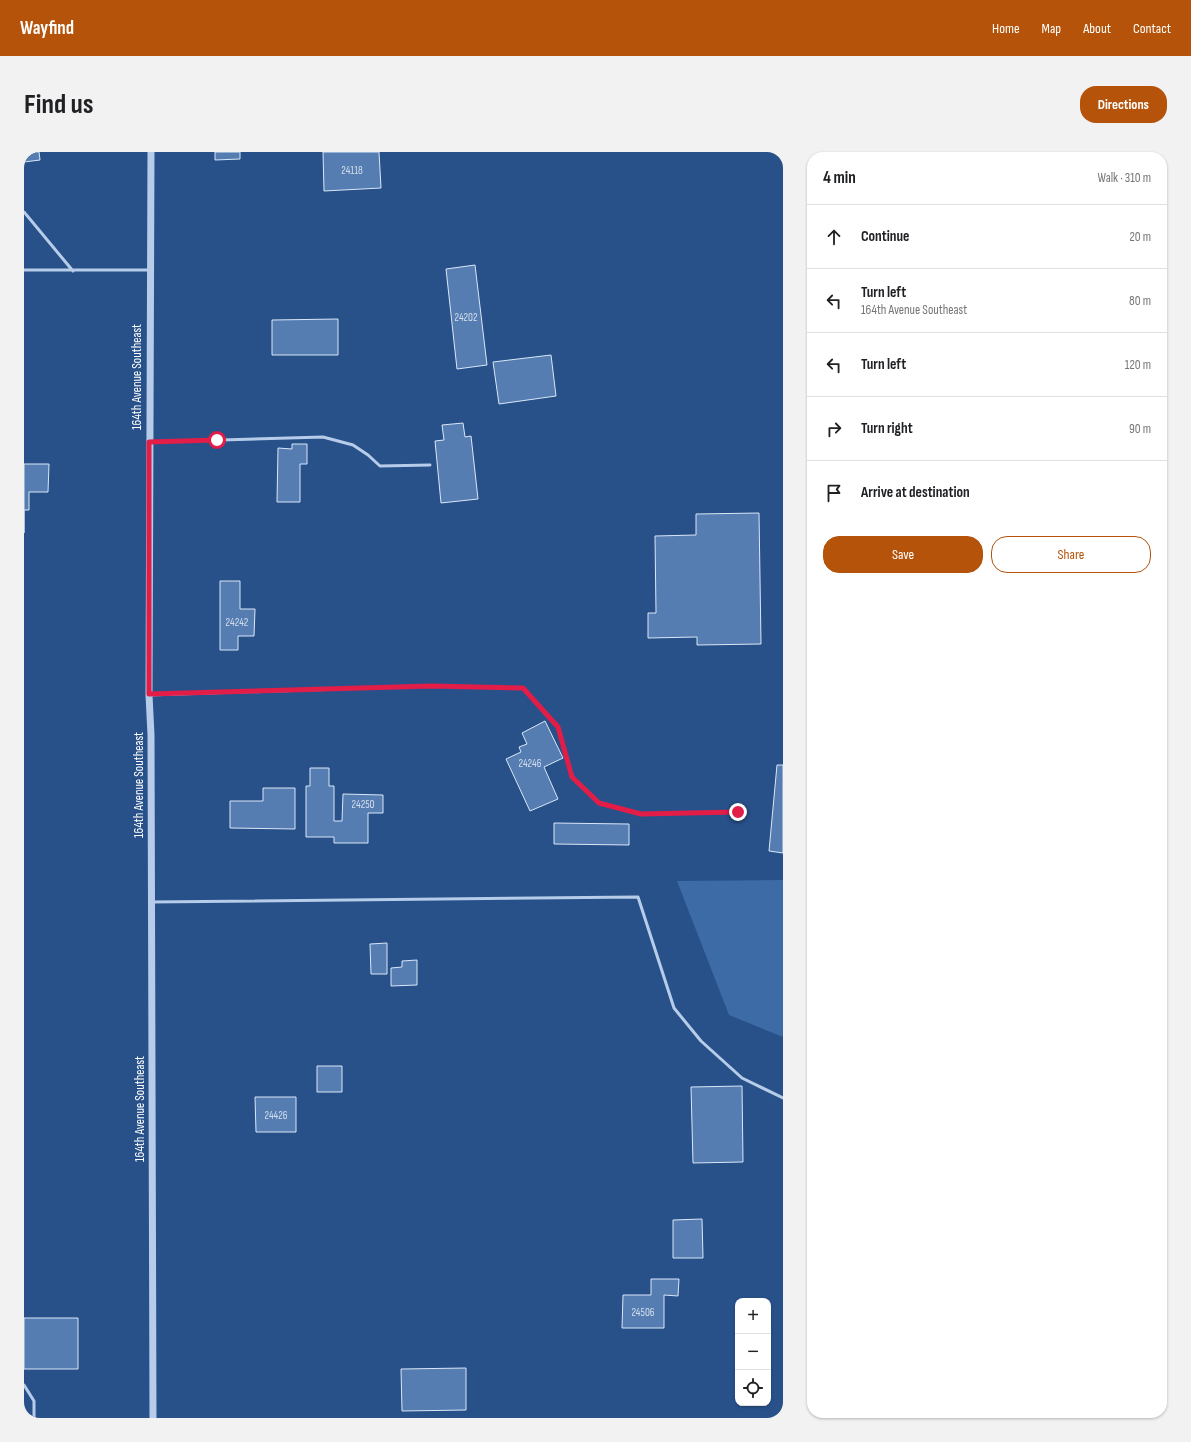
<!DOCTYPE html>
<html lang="en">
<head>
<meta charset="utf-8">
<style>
	:root { --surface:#fff; --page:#f2f2f2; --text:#202124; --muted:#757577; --line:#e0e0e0; --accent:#b45309 }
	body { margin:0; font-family:"Sofia Sans Condensed",sans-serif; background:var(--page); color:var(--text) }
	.controls { position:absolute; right:12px; bottom:12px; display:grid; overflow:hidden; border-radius:8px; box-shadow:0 1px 3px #0004 }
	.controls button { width:36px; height:36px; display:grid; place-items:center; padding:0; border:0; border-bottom:1px solid var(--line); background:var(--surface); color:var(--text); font:20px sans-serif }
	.stop { position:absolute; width:12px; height:12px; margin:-9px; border:3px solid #e11d48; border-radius:50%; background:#fff }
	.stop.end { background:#e11d48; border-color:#fff; box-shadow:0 1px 4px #0008 }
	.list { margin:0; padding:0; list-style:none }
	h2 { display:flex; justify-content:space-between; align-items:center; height:52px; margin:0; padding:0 16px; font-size:17px }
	h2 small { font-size:13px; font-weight:400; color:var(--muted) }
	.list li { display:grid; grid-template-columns:26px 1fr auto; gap:12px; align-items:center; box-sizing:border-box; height:64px; padding:0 16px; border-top:1px solid var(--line) }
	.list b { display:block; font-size:15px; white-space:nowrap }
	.list p { margin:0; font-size:13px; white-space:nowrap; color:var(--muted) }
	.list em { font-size:13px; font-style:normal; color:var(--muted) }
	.actions { display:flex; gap:8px; padding:12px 16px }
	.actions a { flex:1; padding:9px 0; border:1px solid var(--accent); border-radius:16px; text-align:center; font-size:14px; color:var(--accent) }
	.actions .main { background:var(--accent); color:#fff }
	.icon { flex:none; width:22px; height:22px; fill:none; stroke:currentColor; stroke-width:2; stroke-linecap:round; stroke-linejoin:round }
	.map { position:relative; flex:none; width:759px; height:1266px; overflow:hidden; border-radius:16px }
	header { display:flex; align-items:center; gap:24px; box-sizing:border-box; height:56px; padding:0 20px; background:var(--accent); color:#fff }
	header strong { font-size:19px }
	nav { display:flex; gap:22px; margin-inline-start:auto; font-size:14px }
	.intro { display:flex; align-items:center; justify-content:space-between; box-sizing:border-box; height:96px; padding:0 24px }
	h1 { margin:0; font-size:28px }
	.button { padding:10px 18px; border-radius:16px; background:var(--accent); color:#fff; font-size:14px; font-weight:700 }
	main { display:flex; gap:24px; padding:0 24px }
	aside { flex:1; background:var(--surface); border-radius:16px; box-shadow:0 1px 3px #0004 }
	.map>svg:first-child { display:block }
</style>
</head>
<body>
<header>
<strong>Wayfind</strong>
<nav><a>Home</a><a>Map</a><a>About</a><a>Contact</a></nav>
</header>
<div class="intro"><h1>Find us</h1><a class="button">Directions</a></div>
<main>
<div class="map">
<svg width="759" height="1266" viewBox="0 0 759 1266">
	<rect width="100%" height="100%" fill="#28518a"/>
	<path fill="#3d6ba6" d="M759 728V885L705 863 653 729Z"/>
	<path fill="#557db2" stroke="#dae7f7" d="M0 0H15L16 8 0 10Z
		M191 0H216V7L191 8Z
		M299 0H355L357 36 300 39Z
		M451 113 463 213 433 217 422 117Z
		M314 167V203H248V168Z
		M527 203 532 244 475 252 469 210Z
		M439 271 441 285 447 284 454 347 417 351 411 289 420 288 418 273Z
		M268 292H283V312H276V350H253L254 296 268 297Z
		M0 312H25L24 340H5V358H0V381Z
		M735 361 737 492 673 493V485L624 486V461H632L631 384 672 383V362Z
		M196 429H216V457H231L230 484H214V498H196Z
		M521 569 539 606 520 615 534 647 506 659 482 607 497 600 495 595 503 592 498 581Z
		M753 613H759V701L745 699Z
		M286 616H305V634H310V669H318L319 642 359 643V661H344V691H310V685H282V634H286Z
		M239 636H271V677L206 676V649H239Z
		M530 671 605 672V693L530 692Z
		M363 791V822H347L346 792Z
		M393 808V833L367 834V816L378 815V809Z
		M293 914H318V940H293Z
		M718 934 719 1010 669 1011 667 935Z
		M231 945H272V980H232Z
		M678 1067 679 1106H649V1068Z
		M627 1127H655L654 1144 640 1143V1176H598L599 1143H627Z
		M0 1166H54V1217H0Z
		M442 1216V1258L378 1259 377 1217Z"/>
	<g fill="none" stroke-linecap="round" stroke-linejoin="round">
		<path stroke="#b6cce9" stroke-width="3" d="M0 60 49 119
			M0 118H126
			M127 290 299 285 329 293 344 303 356 314 406 313
			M125 543 408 534 499 536 534 575 548 625 575 651 617 662 714 660
			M127 750 614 745 650 856 677 889 718 926 759 946
			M0 1233 10 1249V1266"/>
		<path stroke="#b6cce9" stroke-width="7" d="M127 0 125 543 127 583 129 1266"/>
	</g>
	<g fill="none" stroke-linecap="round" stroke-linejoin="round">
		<path stroke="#e11d48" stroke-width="5" d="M193 288 125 290V542L408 534 499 536 534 575 548 625 575 651 617 662 714 660"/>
	</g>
	<g text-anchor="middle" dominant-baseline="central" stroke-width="3" stroke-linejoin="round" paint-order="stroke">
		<g font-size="11" fill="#d4deec">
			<text x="328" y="18">24118</text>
			<text x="442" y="165">24202</text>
			<text x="213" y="470">24242</text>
			<text x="506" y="611">24246</text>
			<text x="339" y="652">24250</text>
			<text x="252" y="963">24426</text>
			<text x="619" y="1160">24506</text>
		</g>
		<g font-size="13" fill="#fff" stroke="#28518a">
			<text transform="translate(113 225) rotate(-90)">164th Avenue Southeast</text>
			<text transform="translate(115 633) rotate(-90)">164th Avenue Southeast</text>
			<text transform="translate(116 957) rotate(-90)">164th Avenue Southeast</text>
		</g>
	</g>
</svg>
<div class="controls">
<button>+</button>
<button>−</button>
<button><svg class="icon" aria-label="locate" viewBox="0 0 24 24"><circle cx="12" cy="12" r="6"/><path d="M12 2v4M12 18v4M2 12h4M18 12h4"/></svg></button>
</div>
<div class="stop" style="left:193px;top:288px"></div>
<div class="stop end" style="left:714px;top:660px"></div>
</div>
<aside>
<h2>4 min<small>Walk · 310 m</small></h2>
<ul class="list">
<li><svg class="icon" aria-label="ahead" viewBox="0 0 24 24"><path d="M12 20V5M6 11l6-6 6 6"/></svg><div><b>Continue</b></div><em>20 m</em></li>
<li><svg class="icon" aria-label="left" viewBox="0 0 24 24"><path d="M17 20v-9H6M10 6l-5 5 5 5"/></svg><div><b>Turn left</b><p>164th Avenue Southeast</p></div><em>80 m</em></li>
<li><svg class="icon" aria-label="left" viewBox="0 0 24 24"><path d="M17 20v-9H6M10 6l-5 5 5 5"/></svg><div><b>Turn left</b></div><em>120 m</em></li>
<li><svg class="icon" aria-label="right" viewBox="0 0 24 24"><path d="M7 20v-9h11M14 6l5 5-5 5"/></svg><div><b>Turn right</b></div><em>90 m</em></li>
<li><svg class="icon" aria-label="arrive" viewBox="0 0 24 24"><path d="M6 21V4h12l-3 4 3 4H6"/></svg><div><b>Arrive at destination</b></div></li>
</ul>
<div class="actions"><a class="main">Save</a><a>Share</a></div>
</aside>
</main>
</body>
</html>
